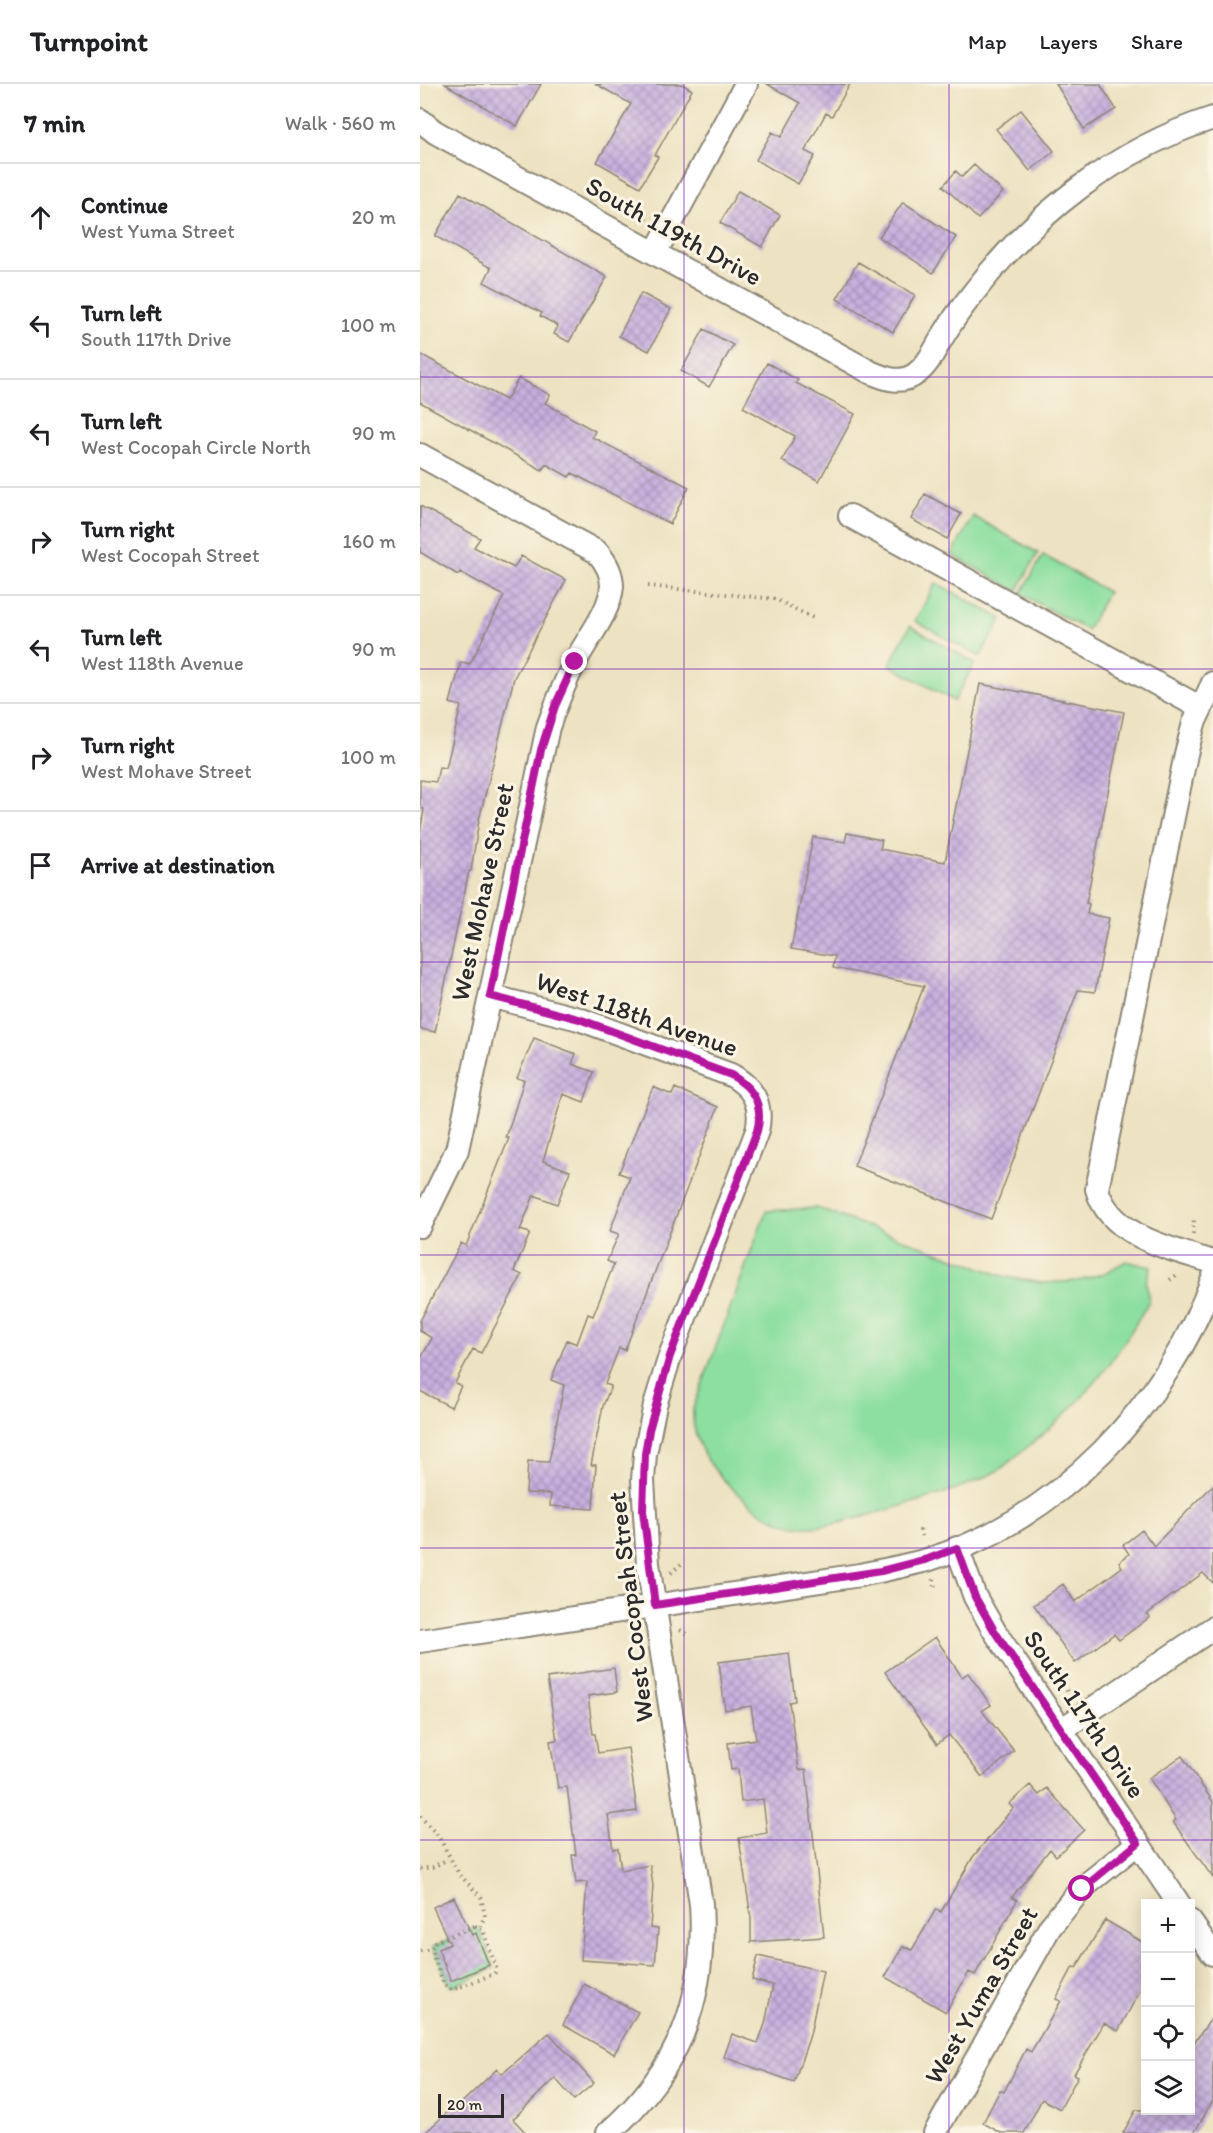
<!DOCTYPE html>
<html lang="en">
<head>
<meta charset="utf-8">
<style>
	:root { --surface:#fff; --page:#f6f6f6; --text:#202124; --muted:#757577; --line:#e0e0e0 }
	body { margin:0; font-family:Itim,sans-serif; background:var(--page); color:var(--text) }
	.controls { position:absolute; right:18px; bottom:18px; display:grid; overflow:hidden; border-radius:0px; box-shadow:0 3px 15px #0003 }
	.controls button { width:54px; height:54px; display:grid; place-items:center; padding:0; border:0; border-bottom:2px solid var(--line); background:var(--surface); color:var(--text); font:30px sans-serif }
	.scale { position:absolute; left:18px; bottom:15px; width:66px; box-sizing:border-box; padding-left:6px; border:3px solid #2b2b2b; border-top:0; font-size:16px; line-height:21px; white-space:nowrap; color:#2b2b2b; -webkit-text-stroke:4px #fcf5e5; paint-order:stroke }
	.stop { position:absolute; width:18px; height:18px; margin:-14px; border:4px solid #b5179e; border-radius:50%; background:#fff }
	.stop.end { background:#b5179e; border-color:#fff; box-shadow:0 2px 6px #0008 }
	.list { margin:0; padding:0; list-style:none }
	h2 { display:flex; justify-content:space-between; align-items:center; height:78px; margin:0; padding:0 24px; font-size:26px }
	h2 small { font-size:20px; font-weight:400; color:var(--muted) }
	.list li { display:grid; grid-template-columns:39px 1fr auto; gap:18px; align-items:center; box-sizing:border-box; height:108px; padding:0 24px; border-top:2px solid var(--line) }
	.list b { display:block; font-size:22px; white-space:nowrap }
	.list p { margin:0; font-size:20px; white-space:nowrap; color:var(--muted) }
	.list em { font-size:20px; font-style:normal; color:var(--muted) }
	.icon { flex:none; width:33px; height:33px; fill:none; stroke:currentColor; stroke-width:2; stroke-linecap:round; stroke-linejoin:round }
	.map { position:relative; flex:none; width:793px; height:2049px; overflow:hidden }
	header { display:flex; align-items:center; gap:36px; box-sizing:border-box; height:84px; padding:0 30px; background:var(--surface); border-bottom:2px solid var(--line) }
	header strong { font-size:28px }
	nav { display:flex; gap:33px; margin-inline-start:auto; font-size:21px }
	main { display:flex }
	aside { flex:1; background:var(--surface) }
	.map>svg:first-child { display:block }
</style>
</head>
<body>
<header>
<strong>Turnpoint</strong>
<nav><a>Map</a><a>Layers</a><a>Share</a></nav>
</header>
<main>
<aside>
<h2>7 min<small>Walk · 560 m</small></h2>
<ul class="list">
<li><svg class="icon" aria-label="ahead" viewBox="0 0 24 24"><path d="M12 20V5M6 11l6-6 6 6"/></svg><div><b>Continue</b><p>West Yuma Street</p></div><em>20 m</em></li>
<li><svg class="icon" aria-label="left" viewBox="0 0 24 24"><path d="M17 20v-9H6M10 6l-5 5 5 5"/></svg><div><b>Turn left</b><p>South 117th Drive</p></div><em>100 m</em></li>
<li><svg class="icon" aria-label="left" viewBox="0 0 24 24"><path d="M17 20v-9H6M10 6l-5 5 5 5"/></svg><div><b>Turn left</b><p>West Cocopah Circle North</p></div><em>90 m</em></li>
<li><svg class="icon" aria-label="right" viewBox="0 0 24 24"><path d="M7 20v-9h11M14 6l5 5-5 5"/></svg><div><b>Turn right</b><p>West Cocopah Street</p></div><em>160 m</em></li>
<li><svg class="icon" aria-label="left" viewBox="0 0 24 24"><path d="M17 20v-9H6M10 6l-5 5 5 5"/></svg><div><b>Turn left</b><p>West 118th Avenue</p></div><em>90 m</em></li>
<li><svg class="icon" aria-label="right" viewBox="0 0 24 24"><path d="M7 20v-9h11M14 6l5 5-5 5"/></svg><div><b>Turn right</b><p>West Mohave Street</p></div><em>100 m</em></li>
<li><svg class="icon" aria-label="arrive" viewBox="0 0 24 24"><path d="M6 21V4h12l-3 4 3 4H6"/></svg><div><b>Arrive at destination</b></div></li>
</ul>
</aside>
<div class="map">
<svg width="793" height="2049" viewBox="0 0 793 2049">
	<defs>
		<pattern id="park-crowns" width="20" height="18" patternUnits="userSpaceOnUse" patternTransform="scale(1.5)"><rect width="20" height="18" fill="#8ddfa0"/><path d="M2 6a3 3 0 1 1 6 0M12 15a3 3 0 1 1 6 0" fill="none" stroke="#7ac08a"/></pattern>
		<pattern id="building-cross-hatch" width="8" height="8" patternUnits="userSpaceOnUse" patternTransform="scale(1.5)"><rect width="8" height="8" fill="#c8b0df"/><path d="M0 0l8 8M0 8l8-8" fill="none" stroke="#a38fb5"/></pattern>
	</defs>
	<rect width="100%" height="100%" fill="#fcf5e5"/>
	<filter id="ink" filterUnits="userSpaceOnUse"><feTurbulence type="fractalNoise" baseFrequency=".0167" numOctaves="2"/><feDisplacementMap in="SourceGraphic" scale="12" xChannelSelector="R" yChannelSelector="G"/><feConvolveMatrix kernelMatrix="1 2 1 2 8 2 1 2 1" color-interpolation-filters="sRGB"/></filter>
	<filter id="wash" filterUnits="userSpaceOnUse"><feTurbulence type="fractalNoise" baseFrequency=".008" numOctaves="4" result="noise"/><feDisplacementMap in="SourceGraphic" scale="24" xChannelSelector="R" yChannelSelector="G"/><feGaussianBlur stdDeviation="1.35" result="paint"/><feColorMatrix in="noise" values="0 0 0 0 0 0 0 0 0 0 0 0 0 0 0 0 0 1.4 0 .05"/><feComposite in="paint" operator="in"/></filter>
	<g filter="url(#wash)">
		<rect width="100%" height="100%" fill="#ede2c1"/>
		<path fill="#8ddfa0" stroke="#5c8566" stroke-width="1.5" d="M553 432 618 469 597 507 532 471Z
			M623 471 688 508 667 546 601 510Z
			M516 499 582 535 560 573 495 537Z
			M490 542 555 579 534 617 469 581Z
			M397 1124 586 1193 623 1199 658 1197 685 1189 706 1177 731 1183 726 1199 729 1217C693 1281 663 1320 605 1365 594 1373 584 1384 572 1390 536 1407 499 1417 460 1428 398 1445 371 1457 318 1410 293 1387 271 1361 273 1325L346 1127Z"/>
		<path fill="url(#park-crowns)" stroke="#5c8566" stroke-width="1.5" d="M56 1844 60 1846 74 1884 34 1902 30 1901 13 1863Z"/>
		<g id="blocks">
			<path fill="url(#building-cross-hatch)" d="M25 0H121L97 42Z
				M176 0H262L272 6 235 71 238 73 220 103 177 78 211 20Z
				M347 0H430L412 32 406 29 385 67 395 72 378 100 336 76 352 48 361 53 380 19Z
				M636 0H680L696 25 664 45Z
				M601 26 634 67 610 87 576 45Z
				M554 81 583 108 558 135 523 102 536 87 542 93Z
				M318 107 360 131 342 163 300 139Z
				M40 109 187 193 149 258 134 250 138 242 120 232 122 229 64 198 71 184 15 152Z
				M483 118 536 153 513 189 459 153Z
				M438 178 495 211 473 248 417 215Z
				M221 209 251 225 229 267 199 252Z
				M284 245 313 261 289 303 261 287Z
				M0 270 86 316 99 294 130 311 125 319 175 347 172 353 269 403 250 440 152 389 149 393 126 380 122 386 0 318Z
				M347 279 378 296 376 299 435 330 399 397 362 377 375 352 323 323Z
				M505 410 541 430 527 455 491 435Z
				M0 422 60 454 54 463 94 484 101 472 146 496 94 594 59 736 51 787H49L15 948 0 945V750L4 725 0 724V696L16 698 19 683 26 684 41 622 30 619 41 578 50 580 84 512 40 488 38 491 0 468Z
				M560 600 704 628 666 819 669 820 667 830 689 834 675 908 658 906 571 1135 434 1082 504 902 413 884 415 872 371 865 393 753 425 758 427 749 462 756 460 765 525 778Z
				M114 954 156 970 152 980 174 988 164 1018 143 1010 123 1077 150 1087 137 1120 114 1111 100 1146 110 1149 94 1187 102 1191 61 1269 53 1265 35 1299 41 1302 31 1323 0 1307V1276L12 1254 0 1247V1237L41 1159 46 1162 89 1054H86L104 996 97 994Z
				M233 1003 252 1011 255 1004 298 1023 205 1266 199 1264 185 1300 191 1302 183 1322 171 1381H176L173 1425 130 1422 131 1410 106 1409 108 1377 129 1378 144 1301 131 1296 147 1256 157 1260 168 1230 173 1232 194 1180 187 1177 199 1150 190 1147 210 1093 199 1089Z
				M793 1401V1499L783 1489 727 1530 730 1533 699 1556 694 1550 655 1579 614 1521 643 1500 655 1518 702 1483 699 1478 709 1470 703 1461 722 1446 734 1462Z
				M515 1553 542 1593 548 1589 571 1621 562 1627 594 1667 562 1693 529 1651 517 1660 465 1588Z
				M369 1569 375 1617 369 1618 379 1686 386 1685 404 1853 331 1858V1834L319 1754 347 1749 343 1715 321 1718 318 1685 311 1686 308 1659 336 1655 331 1622 305 1626 299 1578Z
				M194 1584 197 1608 168 1612 173 1650H175L178 1669 208 1664 217 1727 188 1731 193 1765 198 1764 201 1786 230 1781 233 1802 230 1844 238 1845 235 1881 161 1876 167 1798 156 1799 152 1771H156L147 1703 138 1704 130 1657 137 1656 127 1594Z
				M762 1672 793 1718V1794L753 1738 756 1736 729 1694Z
				M610 1701 619 1711 627 1704 664 1746 636 1772 630 1765 592 1813 597 1816 574 1858 555 1891 549 1888 526 1928 465 1893 483 1862 492 1866 516 1825 521 1828 553 1773 593 1724 589 1720Z
				M34 1813 52 1851 56 1849 69 1881 31 1897 18 1865 30 1860 13 1823Z
				M685 1836 726 1860V1896L698 1947 684 1939 654 1990 658 1992 640 2025 622 2015 604 2049H581L563 2039 580 2006 584 2008 606 1965 611 1968 641 1917 636 1915 653 1883 656 1884Z
				M338 1872 403 1887 390 1951 374 1998 304 1973 312 1950 338 1959 345 1940 353 1901 332 1896Z
				M164 1900 218 1928 194 1970 143 1941Z
				M793 1932V2016L774 2049H703L716 2026H771V1963Z
				M129 1949 174 1999 154 2016 135 1994 93 2035 106 2049H5L32 2024 34 2026 77 1985 82 1990Z"/>
		</g>
	</g>
	<g filter="url(#ink)">
		<use href="#blocks" fill-opacity="0" stroke="#8c8676" stroke-width="1.5"/>
		<g fill="none" stroke-linecap="round" stroke-linejoin="round">
			<defs>
				<path id="minor" d="M0 36 15 48 450 288C466 295 482 301 497 289 509 280 515 265 523 252 532 237 543 222 554 208 615 129 697 65 793 34
					M235 169 326 0
					M0 371 177 468C186 478 192 488 192 502 190 528 167 555 155 578 144 599 136 621 128 643L37 1066 0 1142
					M430 432 781 624
					M793 599 774 639 766 670 677 1105C690 1153 752 1165 793 1178
					M70 912 159 935 311 991C334 1004 343 1021 337 1047L250 1272 235 1321 225 1370 223 1396 228 1480 281 1820C287 1915 259 1987 188 2049
					M537 1464 555 1513 575 1548 759 1820
					M0 1557 440 1491C463 1486 485 1482 507 1476 638 1436 748 1321 793 1194
					M641 1646 793 1544
					M770 1837 793 1870
					M515 2049 630 1843 661 1805 718 1759"/>
			</defs>
			<use href="#minor" stroke="#8c8676" stroke-width="26"/>
			<path stroke="#8c8676" stroke-width="4" stroke-dasharray="1.5 4.5" stroke-linecap="butt" d="M223 129 227 139
				M265 159 273 158
				M228 502 355 515 395 535
				M773 1150 774 1136
				M750 1196 758 1190
				M500 1445 503 1456
				M251 1489 261 1480
				M199 1490 209 1495
				M514 1495 515 1506
				M260 1546 270 1551
				M210 1562 217 1552
				M647 1606 650 1616
				M0 1732 19 1753 39 1790 61 1813 65 1832 60 1842
				M0 1785 13 1783 28 1775
				M55 1842 63 1846 77 1886 74 1890 32 1906 24 1901 11 1865 15 1858Z
				M0 1867 11 1865"/>
			<use href="#minor" stroke="#fff" stroke-width="22"/>
		</g>
	</g>
	<g fill="none" stroke-linecap="round" stroke-linejoin="round" filter="url(#ink)">
		<path stroke="#b5179e" stroke-width="8" d="M155 578 135 622 121 666 70 912 159 935 311 991C334 1004 344 1021 337 1047L250 1272 229 1346 225 1370 223 1427 235 1521 461 1487 508 1475 537 1464 555 1513 575 1548 718 1759 662 1805"/>
	</g>
	<path fill="none" stroke="#7b2cbf" stroke-width="1.5" stroke-opacity="0.55" d="M264 0V2049M529 0V2049M0 293H793M0 585H793M0 878H793M0 1171H793M0 1464H793M0 1756H793"/>
	<g text-anchor="middle" dominant-baseline="central" stroke-width="6" stroke-linejoin="round" paint-order="stroke">
		<g font-size="26" fill="#2b2b2b" stroke="#fcf5e5">
			<text transform="translate(254 147) rotate(29)">South 119th Drive</text>
			<text transform="translate(62 808) rotate(-78)">West Mohave Street</text>
			<text transform="translate(217 930) rotate(19)">West 118th Avenue</text>
			<text transform="translate(210 1523) rotate(-97)">West Cocopah Street</text>
			<text transform="translate(665 1630) rotate(56)">South 117th Drive</text>
			<text transform="translate(561 1911) rotate(-60)">West Yuma Street</text>
		</g>
	</g>
</svg>
<div class="controls">
<button>+</button>
<button>−</button>
<button><svg class="icon" aria-label="locate" viewBox="0 0 24 24"><circle cx="12" cy="12" r="6"/><path d="M12 2v4M12 18v4M2 12h4M18 12h4"/></svg></button>
<button><svg class="icon" aria-label="layers" viewBox="0 0 24 24"><path d="M12 4l9 5-9 5-9-5zM3 14l9 5 9-5"/></svg></button>
</div>
<div class="scale">20 m</div>
<div class="stop" style="left:662px;top:1805px"></div>
<div class="stop end" style="left:155px;top:578px"></div>
</div>
</main>
</body>
</html>
